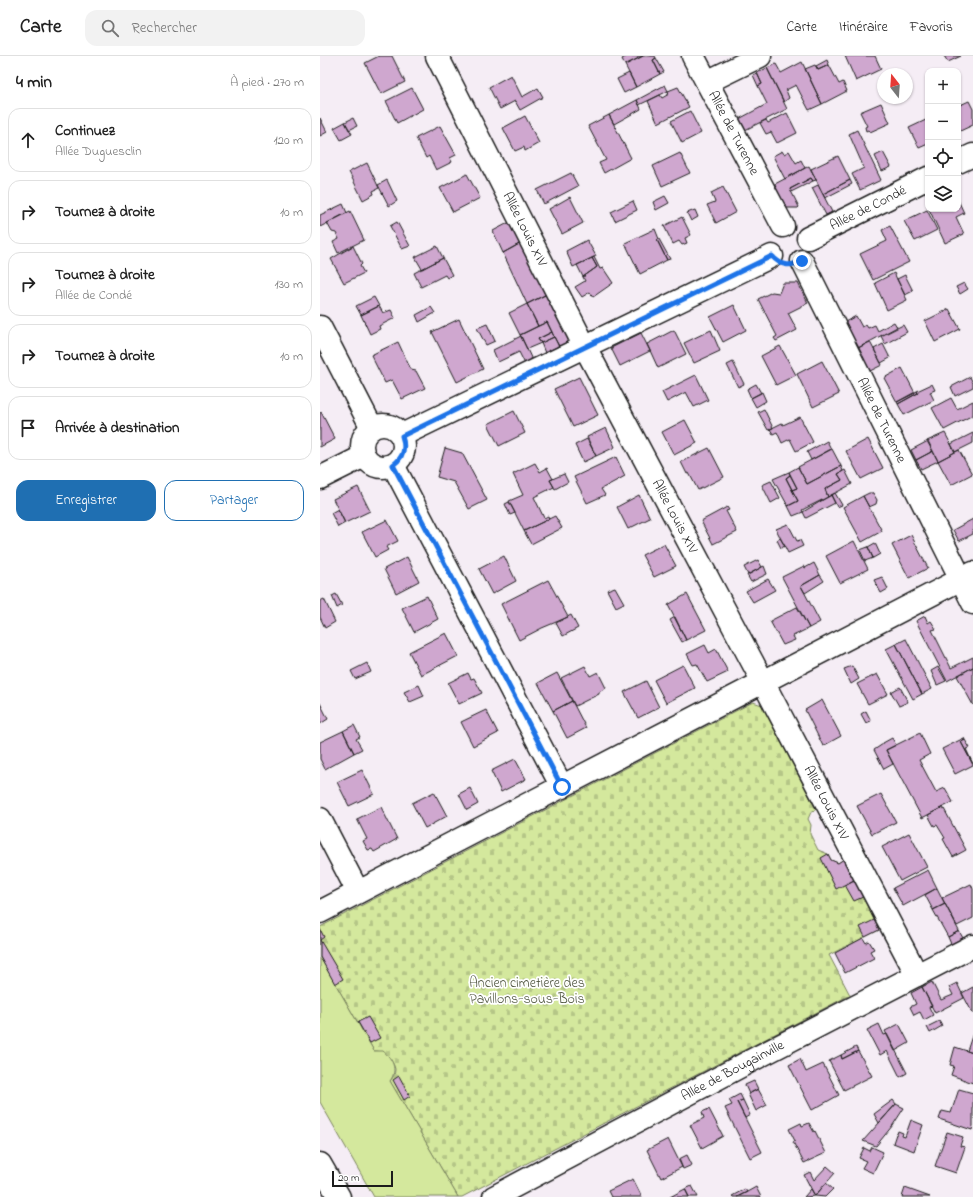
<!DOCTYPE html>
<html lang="fr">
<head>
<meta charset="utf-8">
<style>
	:root { --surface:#fff; --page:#f2f2f2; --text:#222; --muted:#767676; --line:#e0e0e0; --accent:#1f6fb2 }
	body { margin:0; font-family:"Indie Flower",sans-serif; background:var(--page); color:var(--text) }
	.controls { position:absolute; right:12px; top:12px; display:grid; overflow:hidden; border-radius:8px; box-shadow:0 1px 3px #0004 }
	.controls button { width:36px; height:36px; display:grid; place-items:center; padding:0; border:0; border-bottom:1px solid var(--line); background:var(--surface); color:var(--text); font:20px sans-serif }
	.compass { position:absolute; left:557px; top:12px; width:36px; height:36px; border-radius:50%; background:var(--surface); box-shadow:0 1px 3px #0004; rotate:343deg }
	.scale { position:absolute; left:12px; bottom:10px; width:61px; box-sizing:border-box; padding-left:4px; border:2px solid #1c1c1c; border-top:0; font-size:11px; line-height:14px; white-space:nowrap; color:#1c1c1c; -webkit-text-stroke:3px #fff; paint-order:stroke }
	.stop { position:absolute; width:12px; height:12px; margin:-9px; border:3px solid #1a73e8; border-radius:50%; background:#fff }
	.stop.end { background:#1a73e8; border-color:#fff; box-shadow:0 1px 4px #0008 }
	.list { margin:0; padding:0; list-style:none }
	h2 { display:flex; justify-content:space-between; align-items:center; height:52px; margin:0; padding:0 16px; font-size:17px }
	h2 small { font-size:13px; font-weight:400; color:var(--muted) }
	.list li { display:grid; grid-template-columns:26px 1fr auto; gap:12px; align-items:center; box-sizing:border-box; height:64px; margin:0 8px 8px; padding:0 8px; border:1px solid var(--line); border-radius:12px }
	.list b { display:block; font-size:15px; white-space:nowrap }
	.list p { margin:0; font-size:13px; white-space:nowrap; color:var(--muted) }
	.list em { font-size:13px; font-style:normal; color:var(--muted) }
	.actions { display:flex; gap:8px; padding:12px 16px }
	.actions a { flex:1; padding:9px 0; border:1px solid var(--accent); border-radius:12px; text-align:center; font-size:14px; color:var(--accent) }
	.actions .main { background:var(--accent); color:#fff }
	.icon { flex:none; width:22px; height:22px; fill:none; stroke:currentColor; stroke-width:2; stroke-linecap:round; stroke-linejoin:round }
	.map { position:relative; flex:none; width:653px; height:1141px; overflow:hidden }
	header { display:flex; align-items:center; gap:24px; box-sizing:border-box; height:56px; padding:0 20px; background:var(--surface); border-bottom:1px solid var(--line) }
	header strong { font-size:19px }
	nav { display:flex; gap:22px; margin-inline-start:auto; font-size:14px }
	.search { width:280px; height:36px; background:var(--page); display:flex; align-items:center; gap:10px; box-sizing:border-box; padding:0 14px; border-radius:12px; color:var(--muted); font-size:15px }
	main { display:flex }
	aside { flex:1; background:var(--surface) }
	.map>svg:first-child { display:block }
</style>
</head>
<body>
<header>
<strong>Carte</strong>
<div class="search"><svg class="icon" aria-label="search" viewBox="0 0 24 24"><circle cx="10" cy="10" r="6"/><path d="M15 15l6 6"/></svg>Rechercher</div>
<nav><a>Carte</a><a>Itinéraire</a><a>Favoris</a></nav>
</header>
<main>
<aside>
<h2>4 min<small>À pied · 270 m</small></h2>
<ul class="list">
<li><svg class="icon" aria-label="ahead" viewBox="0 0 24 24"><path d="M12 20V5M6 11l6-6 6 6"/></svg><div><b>Continuez</b><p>Allée Duguesclin</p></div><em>120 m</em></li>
<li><svg class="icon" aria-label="right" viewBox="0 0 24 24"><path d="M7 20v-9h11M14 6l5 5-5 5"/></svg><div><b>Tournez à droite</b></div><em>10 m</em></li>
<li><svg class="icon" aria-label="right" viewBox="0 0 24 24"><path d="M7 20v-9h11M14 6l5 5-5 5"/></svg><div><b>Tournez à droite</b><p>Allée de Condé</p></div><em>130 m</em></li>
<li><svg class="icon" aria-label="right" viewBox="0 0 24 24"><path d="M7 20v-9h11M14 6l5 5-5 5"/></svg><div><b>Tournez à droite</b></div><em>10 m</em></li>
<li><svg class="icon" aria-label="arrive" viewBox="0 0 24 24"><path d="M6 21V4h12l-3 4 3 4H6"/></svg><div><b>Arrivée à destination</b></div></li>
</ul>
<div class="actions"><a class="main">Enregistrer</a><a>Partager</a></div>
</aside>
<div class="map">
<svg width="653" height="1141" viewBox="0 0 653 1141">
	<defs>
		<pattern id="cemetery-stones" width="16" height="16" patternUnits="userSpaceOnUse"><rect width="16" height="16" fill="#d4e89d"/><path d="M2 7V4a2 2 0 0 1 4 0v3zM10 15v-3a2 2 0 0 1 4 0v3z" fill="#b5c687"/></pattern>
	</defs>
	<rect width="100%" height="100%" fill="#f5edf5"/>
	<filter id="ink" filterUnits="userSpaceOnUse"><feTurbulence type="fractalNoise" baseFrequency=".025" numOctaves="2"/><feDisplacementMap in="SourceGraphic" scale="8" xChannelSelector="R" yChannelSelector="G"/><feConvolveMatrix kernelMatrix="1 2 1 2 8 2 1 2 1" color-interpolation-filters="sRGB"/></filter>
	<g filter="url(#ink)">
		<path fill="url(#cemetery-stones)" stroke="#78825c" d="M433 646 442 649 496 753 491 756 488 763 491 769 490 778 498 794 508 798 511 804 518 807 524 803 559 874 509 899 530 939 142 1141H138L70 1025C73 1022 75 1018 75 1013 73 1004 64 994 54 995L0 901V871Z"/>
		<path fill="#d4e89d" stroke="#78825c" d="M0 901 54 995H63C73 1003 78 1014 70 1025L138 1141H54L0 1046Z"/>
		<path fill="#cfa7cf" stroke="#1c1c1c" d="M59 0H72L85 26 61 38 45 7Z
			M307 0H323L305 9 302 3Z
			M323 0H335L336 2 333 4 340 18 316 31 305 9Z
			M525 0H555L561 13 536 25Z
			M624 0H641L628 6Z
			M336 2 344 16 340 18 333 4Z
			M507 4 509 9 498 14 496 10Z
			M482 6 502 48 489 54 476 29 466 34 469 42 464 46 447 12 456 8 461 17Z
			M495 9 498 14 509 9 519 28 523 26 527 35 502 48 485 13Z
			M447 12 467 53 425 74 419 63 447 48 438 30 442 28 437 17Z
			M309 17 316 31 304 37 297 23Z
			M437 17 442 28 438 30 433 19Z
			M191 19 202 41 218 32 223 41 200 54 195 45 180 53 169 31Z
			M345 29 348 35 319 49 317 44Z
			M358 31 369 51 338 67 328 45 340 39 342 42 349 38 348 35Z
			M92 32 103 53 77 67 66 45Z
			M317 44 321 53 294 68 289 59Z
			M649 45 653 53V69L638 76V50Z
			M561 47 570 67 550 76 548 74 546 75 545 71 547 70 540 56Z
			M370 55 381 77 362 87 351 65Z
			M467 57 477 77 457 87 451 76 446 78 440 67 446 64 448 67Z
			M289 59 311 102 284 117 279 107 286 104 268 70Z
			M205 60 219 87 205 95 204 91 195 95 183 72Z
			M0 62 7 76 0 80Z
			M33 62 37 70 29 74 25 66Z
			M608 63V88L599 92 589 72Z
			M25 66 32 78 21 84 14 72Z
			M120 70 136 99 130 102 132 106 116 114 109 100 106 102 96 82Z
			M537 74 561 124 540 134 532 118 544 112 529 78Z
			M462 95 464 98 469 95 476 107 481 104 485 112 465 123 453 100Z
			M563 96 571 111 562 115 555 100Z
			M360 97 370 117 342 130 333 110Z
			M518 100 530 124 503 138 491 113Z
			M47 107 59 132 53 135 54 138 43 144 29 116Z
			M489 110 496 124 493 125 491 122 470 133 479 151 478 152H465L453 129Z
			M251 117 258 130 224 148 217 134Z
			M147 118 160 142 133 156 120 132Z
			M491 122 493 125 471 136 470 133Z
			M67 124 77 145 69 150 58 129Z
			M530 124 532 128 505 142 503 138Z
			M498 129 512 156 506 159 492 132Z
			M403 131 416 156 396 167 387 149 395 146 391 137Z
			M345 140 349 147 336 154 333 146Z
			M250 141 263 167 242 178 229 153Z
			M638 144 644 157 636 161 644 178 625 187 609 153H638Z
			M313 145 317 154 295 165 291 156Z
			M23 148 27 157 0 171V159Z
			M375 154 378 161 371 165 367 157Z
			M607 154 617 174 595 185 584 165Z
			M30 155 44 184 18 197 13 186 19 183 16 177 12 176 7 167Z
			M362 161 371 179 365 182 367 187 362 189 359 185 353 188 344 170Z
			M77 166 90 190 82 193 70 170Z
			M190 166 201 187 183 197 173 175Z
			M570 170 589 206 553 224 540 198 567 185 562 174Z
			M335 173 339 183 337 184 347 204 320 218 305 187Z
			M339 183 350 203 347 204 337 184Z
			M267 184 276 200 253 211 246 195Z
			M201 187 227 238 207 248 183 197Z
			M33 190 42 208 40 210 44 217 24 227 11 203Z
			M117 190 123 202 102 213 95 201Z
			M274 201 280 213 283 212 293 227 273 241 270 236 262 241 255 231 265 225 263 221 277 211 272 202Z
			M123 202 132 219 127 222 125 219 101 231 94 217Z
			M272 202 277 211 263 221 257 209Z
			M574 217 587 244 567 254 555 227Z
			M585 219 593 235 585 239 577 223Z
			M463 227H478L488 247 468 257 477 274 456 285 454 282 457 280 438 243 452 236 459 237Z
			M644 227 648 233 640 238 636 231Z
			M227 238 249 278 246 288 239 291 227 266 218 270 207 248Z
			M54 241 59 250 41 259 36 250Z
			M207 248 218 270 200 279 189 257Z
			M414 249 426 274 403 286 390 261Z
			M59 250 63 257 71 254 75 262 59 270 60 273 50 278 41 259Z
			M111 251 115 257 99 266 96 259Z
			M629 253 640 273 615 286 605 265Z
			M536 260 542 271 546 269 548 272 555 269 558 275 574 266 577 271 538 292 525 266Z
			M139 263 163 313 137 326 112 276Z
			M227 266 232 276 218 283 221 287 207 293 200 279Z
			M167 268 175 285 166 289 157 272Z
			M583 269 587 276 565 288 561 280Z
			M354 274 366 298 338 312 327 288Z
			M391 274 400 295 374 307 364 287Z
			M232 276 234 281 221 287 218 283Z
			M321 277 330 295 300 310 291 292Z
			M201 280 212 304 205 308 199 296 178 306 173 294Z
			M234 281 239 290 225 297 221 287Z
			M78 286 91 314 96 315 105 332 82 343 72 324 65 327 51 299Z
			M550 286 562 309 550 315 538 292Z
			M563 288 570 302 561 307 554 293Z
			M460 290 476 319 456 329 441 300Z
			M502 305 519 338 493 351 477 318Z
			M413 306 424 328 418 331 407 309Z
			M582 312 595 337 577 346 564 322Z
			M376 319 388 344 374 351 366 336 347 346 342 336Z
			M259 321 278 359 253 371 234 333Z
			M650 321 653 327V331L635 340 631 331Z
			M436 328 441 337 431 342 427 333Z
			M612 328 615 334 610 336 614 344 584 359 578 348 598 337 597 335Z
			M597 335 598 337 578 348 577 346Z
			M442 336 446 345 436 351 431 342Z
			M631 342 637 353 653 345V359L624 374 612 352Z
			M444 353 453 372 448 374 438 356Z
			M194 355 205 377 179 390 168 368Z
			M1 356 15 383 0 391V357Z
			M480 361 493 386 476 395 470 383 462 387 457 376 453 378 450 373 462 367 463 369Z
			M365 364 377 387 354 399 342 376Z
			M286 372 295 391 276 400 267 381Z
			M625 377 635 396 618 405 607 385Z
			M653 377V387L635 396 631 388Z
			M267 383 276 400 263 406 255 389Z
			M548 383 563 412 541 423 526 395Z
			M507 385 511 393 491 404 487 396Z
			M608 385 613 395 596 404 591 394Z
			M125 392 142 397 167 444 149 453 134 426 117 421Z
			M389 392 404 421 378 434 369 417 367 418 361 406Z
			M512 393 521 410 487 428 478 411Z
			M639 394 652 418 631 429 618 405Z
			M613 395 618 405 601 413 596 404Z
			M296 401 305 420 281 433 285 439 267 447 254 421Z
			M215 407 220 416 227 412 233 423 230 424 234 431 214 441 224 462 228 460 229 463 204 475 189 445 203 439 193 418Z
			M521 410 523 415 518 418 522 424 505 433 508 441 482 454 483 456 473 460 468 450 478 445 472 434 477 432 469 416 478 411 487 428Z
			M525 414 532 428 508 441 505 433 522 424 518 418Z
			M469 416 470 419 466 422 478 445 468 450 453 423Z
			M244 418 248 426 235 433 230 424Z
			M470 419 477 432 472 434 466 422Z
			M451 425 460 442 451 447 442 429Z
			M38 431 50 455 25 467 13 443Z
			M515 437 522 449 517 451 511 439Z
			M549 437H553L557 444 556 448 549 451 543 440Z
			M319 439 330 462 308 473 297 451Z
			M511 439 515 447 486 462 483 456Z
			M543 440 562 475 542 486 523 451Z
			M189 446 195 457 190 459 185 448Z
			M407 451 409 454 406 455 417 476 393 488 381 465Z
			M18 453 25 467 18 471 11 457Z
			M235 460 242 472 211 488 204 475Z
			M653 463V478L639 485 633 474Z
			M67 464 78 485 66 491 68 494 55 501 42 476Z
			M468 468 477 485 480 484 483 490 468 497 456 473Z
			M591 479 608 512 589 522 572 489Z
			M460 482 465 490 461 492 457 484Z
			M534 485 548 513 520 527 506 500Z
			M555 487 560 498 553 502 548 491Z
			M344 488 356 510 334 521 322 499Z
			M548 491 553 502 545 505 540 494Z
			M184 500 196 525 172 538 159 513Z
			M87 501 99 525 76 537 64 513Z
			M438 504 442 511 428 519 424 511Z
			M494 507 500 519 481 530 500 566 489 572 462 521 484 510 485 512Z
			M444 510 447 518 431 526 427 519Z
			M500 519 504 525 485 537 481 530Z
			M562 521 568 533 561 537 554 524Z
			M448 523 455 534 433 546 426 535Z
			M228 524 248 561 222 572 199 584 181 548Z
			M295 531 304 547 296 551 287 534Z
			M16 538 22 549 17 552 12 540Z
			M367 538 386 574 366 584 348 549Z
			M107 540 118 563 94 576 82 552Z
			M4 543 15 566 5 572 0 561V545Z
			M477 551 489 572 473 580 475 584 463 589 450 565Z
			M251 559 258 572 243 580 236 567Z
			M605 560 608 567 611 565 616 573 612 574 631 612 653 601V611L627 625 596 565Z
			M355 561 366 584 362 586 350 564Z
			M126 577 138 600 101 619 89 596Z
			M586 583 612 633 602 638 576 588Z
			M576 588 602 638 593 643 566 593Z
			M385 589 389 597 396 593 408 616 387 626 377 608 373 609 367 598Z
			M47 607 51 616 35 623 31 615Z
			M363 609 375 632 346 647 334 624Z
			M265 610 270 620 278 616 286 632 279 636V638L255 650 241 622Z
			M532 610 539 623 531 628 524 613Z
			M618 611 626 625 617 629 611 615Z
			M653 611V649L637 620Z
			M148 617 151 623 154 622 162 637 139 648 128 627Z
			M237 617 252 645 233 655 218 627Z
			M557 618 568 638 548 648 537 628Z
			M326 625 339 651 318 662 304 636Z
			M99 629 104 640 90 646 84 636Z
			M580 631 588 646 579 650 571 636Z
			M502 644 521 680 503 690 485 654Z
			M252 645 266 672 247 682 233 655Z
			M0 647 8 663 0 668Z
			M166 654 178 677 153 690 141 666Z
			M546 655 551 665 546 667 541 658Z
			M34 669 40 681 36 683 42 693 34 697 23 675Z
			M23 675 34 697 5 713 0 703V686Z
			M600 677 610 698 599 704 616 736 625 732 633 746 602 762 566 694Z
			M572 682 576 689 566 694 573 708 564 713 554 694 563 688V687Z
			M644 682 645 684 641 686 653 709 635 718 622 693Z
			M645 684 650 692 646 693 653 708 641 686Z
			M195 703 206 723 181 736 171 715Z
			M42 714 54 738 29 750 17 726Z
			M150 732 158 748 147 754 139 738Z
			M114 736 127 760 105 772 92 747Z
			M561 738 576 766 552 778 537 750Z
			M61 751 77 783 54 796 52 793 48 794 43 785 47 783 37 763Z
			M623 751 646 794 633 801 623 783 625 782 617 769 614 770 608 759Z
			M589 777 607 811 580 825 562 791Z
			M508 798 511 804 518 807 524 803 534 824 516 833 501 802Z
			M608 814 617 832 583 850 573 832Z
			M534 824 543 841 534 845 525 829Z
			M651 828 653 833V862L637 870 622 842Z
			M617 832 625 848 613 854 605 839Z
			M625 848 639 875 628 881 613 854Z
			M554 864 559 874 545 881 540 871Z
			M0 873 4 881 0 884 23 923 15 928 0 901Z
			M639 875 643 882 631 888 628 881Z
			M543 882 546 887 549 885 554 893 550 895 554 902 525 917 515 897Z
			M612 926 621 944 633 939 629 931 637 927 644 942 615 957 602 931Z
			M602 931 612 950 609 951 613 959 604 964 600 956 594 959 590 951 596 948 591 937Z
			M653 931V958L642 937Z
			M48 961 60 982 50 987 38 966Z
			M619 965 622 970 610 977 607 971Z
			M559 968 564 979 567 978 587 1017 580 1021 567 995 560 999 547 974Z
			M579 968 589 987 575 995 565 975Z
			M653 977V997L647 995Z
			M536 991 538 995 522 1003 521 999Z
			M635 991 653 997V1027L631 1019 634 1010 630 1009Z
			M538 995 552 1020 524 1034 509 1005 521 999 522 1003Z
			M480 1003 486 1016 503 1008 519 1039 492 1054 469 1009Z
			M79 1020 90 1040 84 1044 73 1024Z
			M434 1025 438 1033 429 1038 425 1029Z
			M438 1033 447 1049 436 1055 428 1038Z
			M639 1033 653 1037V1070L652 1074 619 1063 622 1055 631 1057Z
			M420 1038 423 1044 417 1046 442 1096 430 1102 405 1052 412 1049 409 1044Z
			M423 1044 430 1059 425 1062 417 1046Z
			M573 1044 576 1048 559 1067 554 1058Z
			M576 1048 584 1052 573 1069 556 1090 543 1085Z
			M389 1053 403 1080 382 1092 370 1069 384 1062 382 1056Z
			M591 1064 603 1069 594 1095 573 1087 576 1078H577L578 1075 583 1077 582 1080 585 1081Z
			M481 1067 482 1070 489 1067 494 1076 495 1075 506 1097 484 1107 473 1086 475 1085 469 1073Z
			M627 1076 643 1081 640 1090 645 1091 636 1117 615 1110Z
			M348 1083 362 1111 341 1122 327 1094Z
			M552 1091 563 1096 553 1117 542 1112 546 1105 539 1102 544 1092 550 1095Z
			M367 1099 372 1109 363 1113 359 1103Z
			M507 1110 515 1117 495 1140 484 1119 490 1116 494 1124Z
			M313 1123 322 1141H291L288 1135Z
			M506 1127 513 1133 505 1141 495 1140Z
			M372 1130 378 1141H369L365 1133Z
			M436 1131 441 1141H417L427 1136Z
			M585 1132 610 1141H582Z
			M365 1133 369 1141H350Z
			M425 1133 427 1136 417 1141H413L412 1140Z
			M491 1133 495 1140 484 1141Z"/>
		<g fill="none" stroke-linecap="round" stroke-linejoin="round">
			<defs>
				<g id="street">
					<path id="s1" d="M117 0 265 291 443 626 597 919"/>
					<path id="s2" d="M373 0 463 170"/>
					<path d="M387 26 440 0"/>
					<path d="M638 106 653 99"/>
					<path id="s3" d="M488 182 608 122"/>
					<path id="s4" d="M482 205 653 547"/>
					<path d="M0 271 52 372"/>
					<circle cx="63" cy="390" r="21"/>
					<path d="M82 379 452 200"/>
					<path d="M73 409 242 731"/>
					<path d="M0 422 44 400"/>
					<path d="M0 763 38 836"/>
					<path d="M0 856 653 517"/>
					<path d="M0 1108 19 1141"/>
					<path id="s5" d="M174 1141 438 1001 653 890"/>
				</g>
			</defs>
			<use href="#street" stroke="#1c1c1c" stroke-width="25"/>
			<use href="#street" stroke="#fff" stroke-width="22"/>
		</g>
	</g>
	<g fill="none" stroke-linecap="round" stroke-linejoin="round" filter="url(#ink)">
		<path stroke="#1a73e8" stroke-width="5" d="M242 731 73 409C84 401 86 392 82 380L452 200C461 210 470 211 482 205"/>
	</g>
	<g text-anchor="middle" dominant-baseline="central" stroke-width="3.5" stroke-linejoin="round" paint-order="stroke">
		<g font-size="14" fill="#1c1c1c" stroke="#fff">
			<text stroke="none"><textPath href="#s2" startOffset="87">Allée de Turenne</textPath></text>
			<text stroke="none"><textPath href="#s3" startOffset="67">Allée de Condé</textPath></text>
			<text stroke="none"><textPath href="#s1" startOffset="194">Allée Louis XIV</textPath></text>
			<text stroke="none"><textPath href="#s4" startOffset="178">Allée de Turenne</textPath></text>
			<text stroke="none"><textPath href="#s1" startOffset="518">Allée Louis XIV</textPath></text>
			<text stroke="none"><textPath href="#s1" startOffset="842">Allée Louis XIV</textPath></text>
			<text stroke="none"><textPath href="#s5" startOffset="270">Allée de Bougainville</textPath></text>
		</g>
		<g font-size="14" fill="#535943" stroke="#fff">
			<text x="207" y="927">Ancien cimetière des<tspan x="207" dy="16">Pavillons-sous-Bois</tspan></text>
		</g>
	</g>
</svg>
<div class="controls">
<button>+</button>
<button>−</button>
<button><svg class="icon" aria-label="locate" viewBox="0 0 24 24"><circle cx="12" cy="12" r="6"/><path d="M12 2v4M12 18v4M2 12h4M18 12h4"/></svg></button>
<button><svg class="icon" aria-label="layers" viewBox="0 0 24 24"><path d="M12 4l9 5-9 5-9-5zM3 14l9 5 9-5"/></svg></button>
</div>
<svg class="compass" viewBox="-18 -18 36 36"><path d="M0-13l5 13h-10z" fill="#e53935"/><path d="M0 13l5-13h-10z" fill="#767676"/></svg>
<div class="scale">20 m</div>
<div class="stop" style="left:242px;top:731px"></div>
<div class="stop end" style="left:482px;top:205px"></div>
</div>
</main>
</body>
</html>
